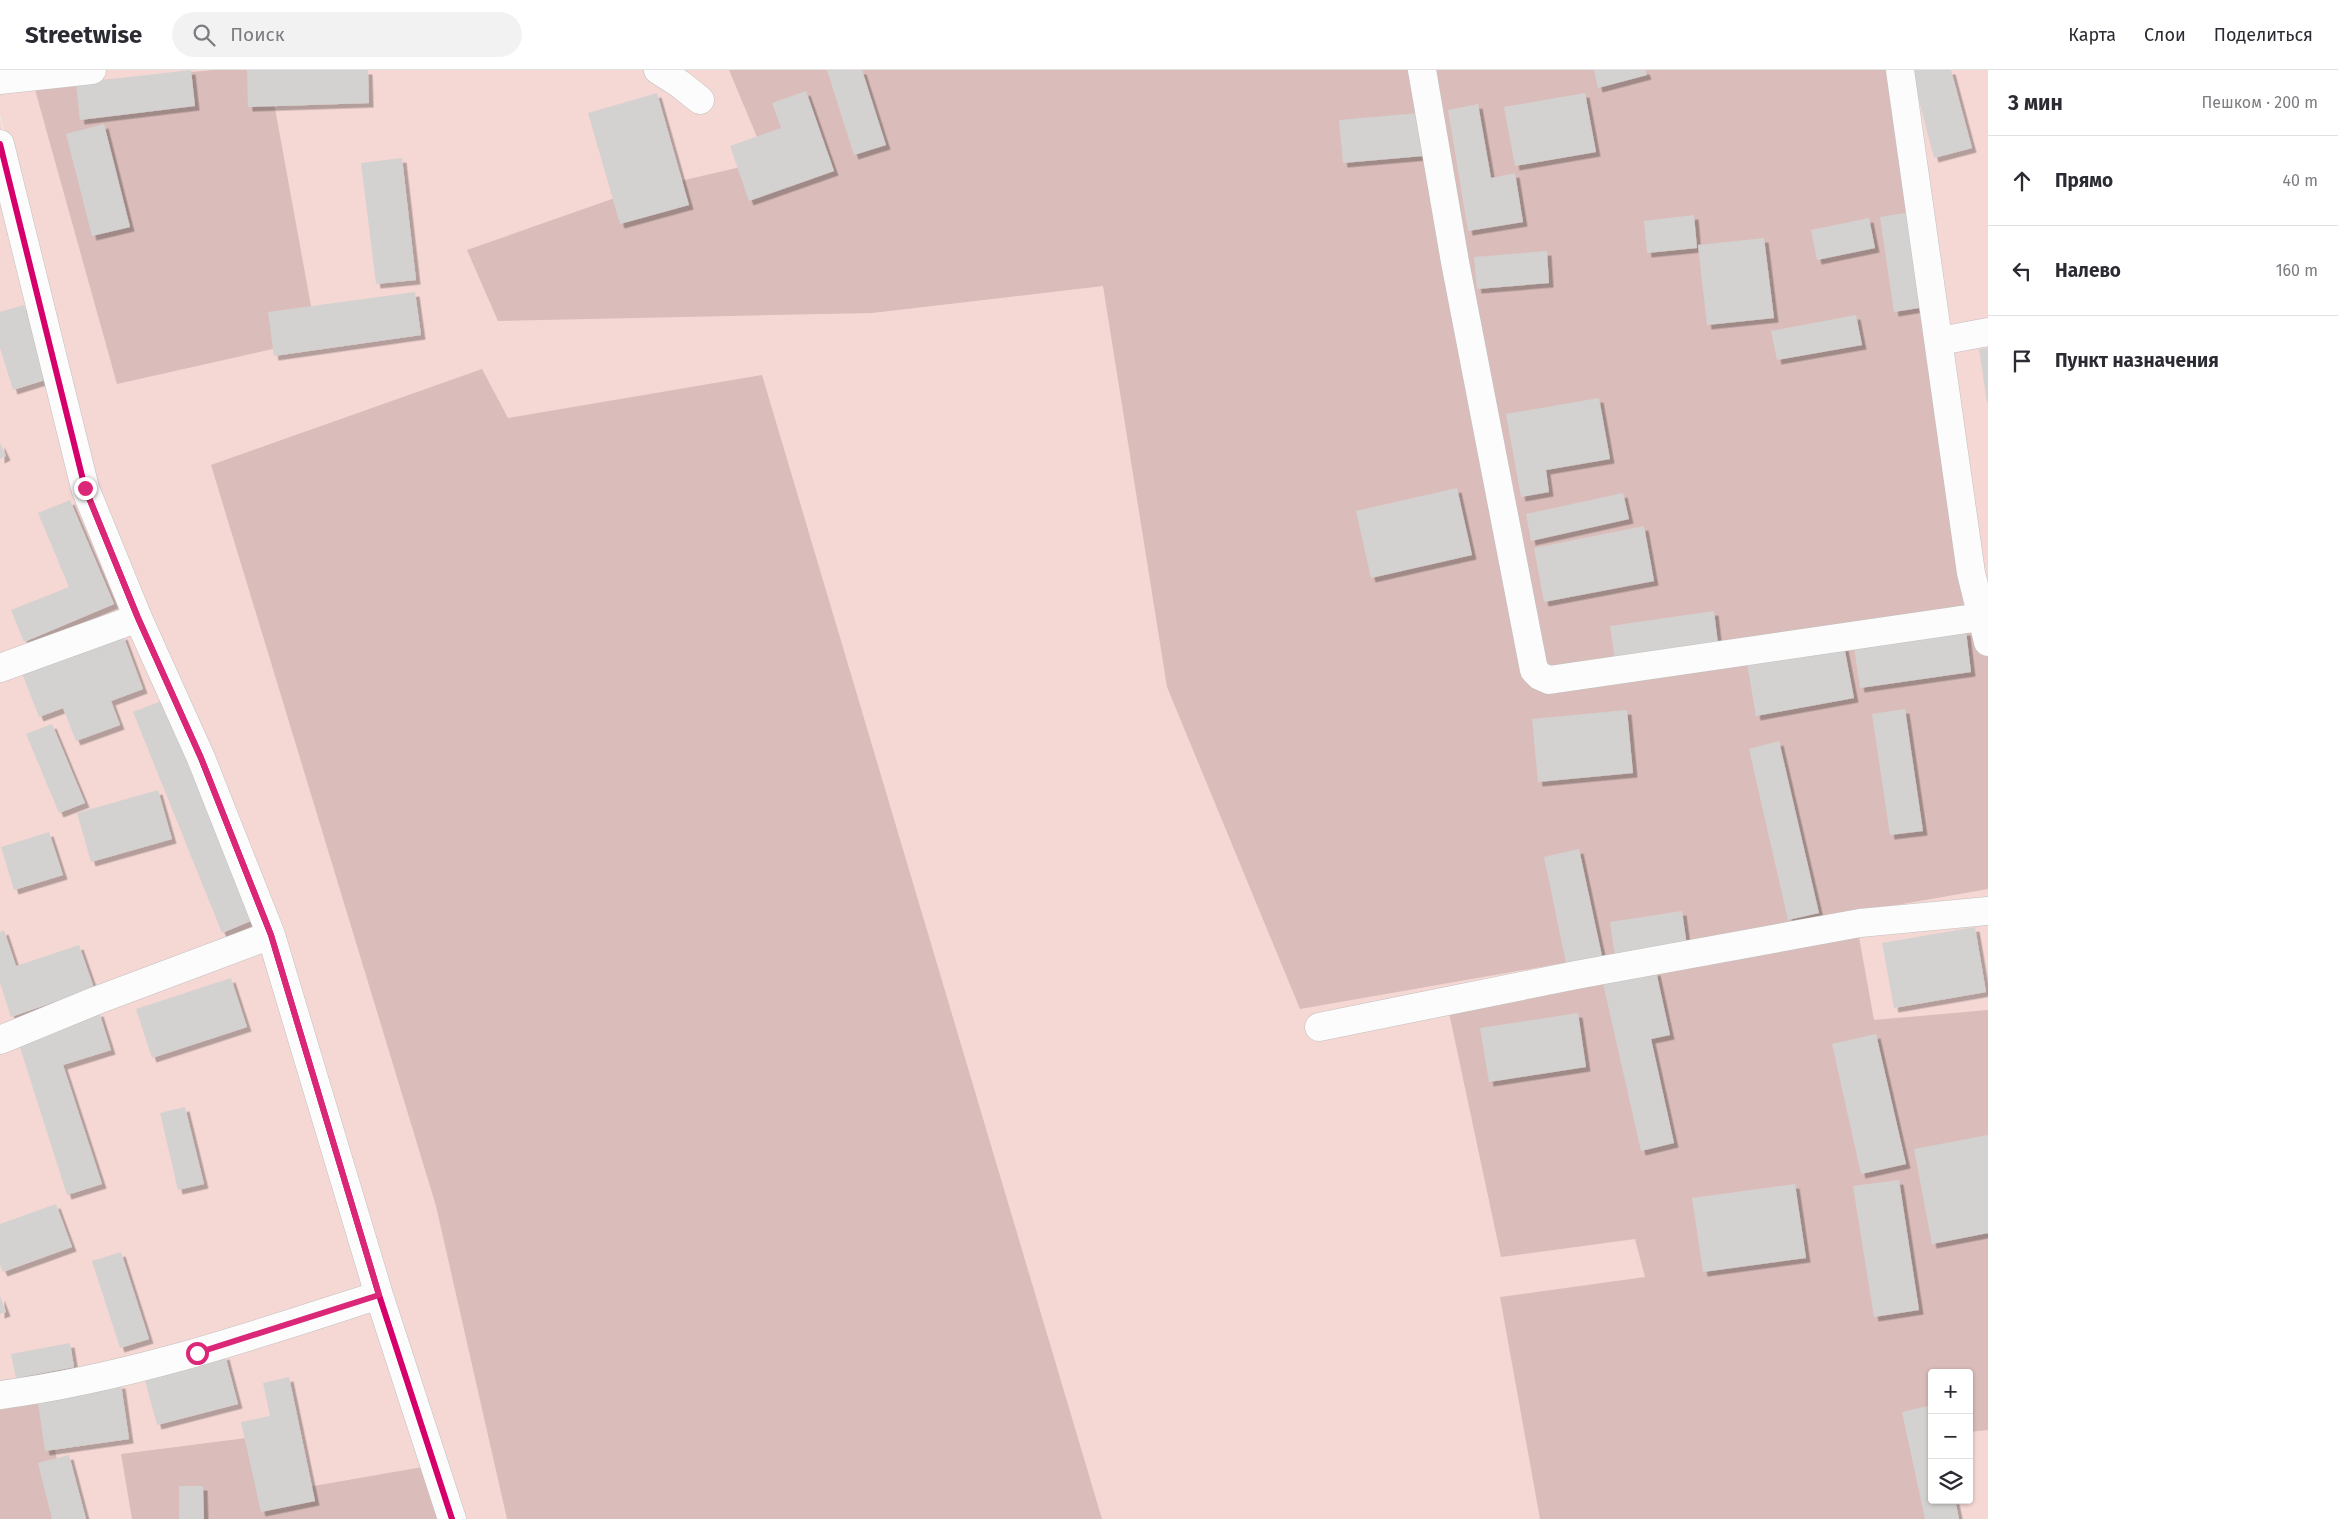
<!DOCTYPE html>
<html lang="ru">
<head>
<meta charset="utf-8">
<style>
	:root { --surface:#fff; --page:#f2f2f3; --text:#2b2b33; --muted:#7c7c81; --line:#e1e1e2 }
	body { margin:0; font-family:"Fira Sans",sans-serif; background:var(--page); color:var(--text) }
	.controls { position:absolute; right:15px; bottom:15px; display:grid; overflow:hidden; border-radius:5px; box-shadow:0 1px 4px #0004 }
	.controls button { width:45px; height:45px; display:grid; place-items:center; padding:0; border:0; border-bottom:1px solid var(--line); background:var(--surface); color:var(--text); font:25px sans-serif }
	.stop { position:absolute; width:15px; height:15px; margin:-11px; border:4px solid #db2777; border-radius:50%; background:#fff }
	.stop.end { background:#db2777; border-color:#fff; box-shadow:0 1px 5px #0008 }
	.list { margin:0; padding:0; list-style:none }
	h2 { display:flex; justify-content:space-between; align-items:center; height:65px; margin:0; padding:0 20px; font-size:21px }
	h2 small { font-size:16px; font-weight:400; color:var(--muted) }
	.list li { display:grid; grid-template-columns:32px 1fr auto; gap:15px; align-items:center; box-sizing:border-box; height:90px; padding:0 20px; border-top:1px solid var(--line) }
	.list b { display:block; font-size:19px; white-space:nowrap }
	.list em { font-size:16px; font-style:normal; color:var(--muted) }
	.icon { flex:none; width:28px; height:28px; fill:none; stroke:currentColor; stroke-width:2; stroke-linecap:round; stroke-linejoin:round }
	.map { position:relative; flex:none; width:1988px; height:1449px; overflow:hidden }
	header { display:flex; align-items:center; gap:30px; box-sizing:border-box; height:70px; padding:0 25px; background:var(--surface); border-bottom:1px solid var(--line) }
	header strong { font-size:24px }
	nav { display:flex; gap:28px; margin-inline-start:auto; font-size:18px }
	.search { width:350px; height:45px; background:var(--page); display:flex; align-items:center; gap:12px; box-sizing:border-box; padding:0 18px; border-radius:28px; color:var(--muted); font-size:19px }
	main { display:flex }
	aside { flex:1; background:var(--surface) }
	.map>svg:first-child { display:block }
</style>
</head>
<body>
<header>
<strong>Streetwise</strong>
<div class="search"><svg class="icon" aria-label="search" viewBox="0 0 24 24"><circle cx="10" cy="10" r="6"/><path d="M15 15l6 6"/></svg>Поиск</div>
<nav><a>Карта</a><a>Слои</a><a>Поделиться</a></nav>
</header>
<main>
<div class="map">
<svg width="1988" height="1449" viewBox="0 0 1988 1449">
	<defs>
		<filter id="shadow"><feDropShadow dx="4.5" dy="4.5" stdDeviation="0" flood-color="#0004"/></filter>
	</defs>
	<rect width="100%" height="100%" fill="#eceae8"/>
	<path fill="#f5d7d4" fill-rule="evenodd" d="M0 0H1988V1449H453L272 852 92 422 0 44ZM1932 1303H1969V1430H1932Z
		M0 48 90 423 206 680 451 1449H0Z"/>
	<path fill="#dabcba" d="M214 0H268L317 269 117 314 34 16Z
		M729 0H1898L1988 548V819L1300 939 1167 617 1103 216 872 243 498 251 467 180 632 122 767 91Z
		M482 299 508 348 762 305 1102 1449H507L436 1136 211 395Z
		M1859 867 1874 950 1988 940V1360L1969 1362V1303H1932V1366L1924 1367 1934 1449H1540L1500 1227 1645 1207 1635 1169 1501 1187 1448 938Z
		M46 1331 68 1449H0V1340Z
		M278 1364 285 1421 434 1395 451 1449H132L121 1384Z"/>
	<path fill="#d4d2d0" filter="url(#shadow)" d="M191 0 195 36 80 50 76 13Z
		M247 0H368L369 33 248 37Z
		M827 0H862L886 75 854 85Z
		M1594 0H1645L1647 5 1598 18Z
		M1911 0H1951L1972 78 1934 88Z
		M806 21 834 101 749 131 730 76 781 58 772 33Z
		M657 23 689 135 620 154 588 43Z
		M1585 23 1596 82 1515 96 1504 37Z
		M1478 34 1491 108 1515 103 1523 152 1468 161 1448 40Z
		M1420 43 1423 86 1343 93 1339 50Z
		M104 54 130 157 92 166 66 64Z
		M402 88 416 210 376 214 361 93Z
		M1911 142 1925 237 1894 242 1880 147Z
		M1694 145 1697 178 1647 183 1644 151Z
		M1869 148 1875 178 1817 190 1811 160Z
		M1764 168 1774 248 1707 255 1698 175Z
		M1547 181 1549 213 1477 219 1474 187Z
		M415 222 421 265 274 286 268 242Z
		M24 235 48 309 13 320 0 278V242Z
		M1856 245 1862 275 1777 290 1771 261Z
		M1988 278V333H1987L1979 279Z
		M1599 328 1610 389 1546 400 1549 422 1521 427 1506 344Z
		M0 373 6 386 0 389Z
		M1457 418 1472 485 1371 508 1356 441Z
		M1623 423 1629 449 1531 471 1526 444Z
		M70 430 114 534 24 572 11 540 69 517 38 443Z
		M1644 456 1654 511 1544 532 1534 478Z
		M1714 541 1718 574 1615 589 1610 556Z
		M1966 561 1971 602 1860 618 1854 577Z
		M123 565 143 619 111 631 120 655 76 671 63 638 39 647 22 603Z
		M1844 576 1854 628 1756 646 1747 593Z
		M164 630 253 850 222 863 133 642Z
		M1905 639 1923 761 1890 765 1872 644Z
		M1627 640 1633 703 1538 712 1532 649Z
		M52 654 85 733 59 743 26 664Z
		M1779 671 1819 843 1788 850 1749 679Z
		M158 720 172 769 91 792 77 743Z
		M49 762 63 805 14 820 1 777Z
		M1579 779 1602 886 1566 893 1544 787Z
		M1682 841 1687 876 1615 887 1610 852Z
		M1975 857 1986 922 1894 938 1882 873Z
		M4 860 16 896 79 875 94 918 11 947 0 913V862Z
		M1656 901 1670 965 1651 969 1674 1073 1641 1081 1603 913Z
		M231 908 247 957 152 988 136 939Z
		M99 942 111 980 63 995 102 1114 67 1125 17 968Z
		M1578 943 1586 997 1489 1012 1480 958Z
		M1876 964 1906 1094 1861 1104 1832 974Z
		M185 1037 204 1114 178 1120 160 1043Z
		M1988 1065V1163L1932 1174 1914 1079Z
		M1899 1110 1919 1240 1874 1247 1853 1116Z
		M1795 1114 1806 1188 1703 1202 1692 1128Z
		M56 1134 72 1177 3 1202 0 1195V1154Z
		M121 1182 149 1269 120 1278 92 1191Z
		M0 1226 6 1242 0 1244Z
		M70 1273 74 1297 16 1308 11 1284Z
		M225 1285 238 1334 157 1355 144 1307Z
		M289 1307 315 1431 261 1442 241 1352 270 1346 263 1313Z
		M121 1314 129 1369 45 1381 37 1326Z
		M1932 1335V1430H1955L1959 1449H1925L1902 1342Z
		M69 1385 86 1449H52L38 1393Z
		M179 1416H203L204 1449H179Z"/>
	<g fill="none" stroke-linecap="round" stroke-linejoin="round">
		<defs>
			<path id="minor" d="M658 0 680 14 700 30
				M1422 0 1455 192 1534 600 1540 606 1549 610 1981 547
				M1900 0 1971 503 1988 572
				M0 10 92 0
				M0 74 85 418 138 548 201 688 271 865 379 1225 452 1449
				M1940 271 1988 262
				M0 598 138 548
				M1319 957 1576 905 1860 853 1988 841
				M0 970 95 931 271 865
				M0 1325C130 1308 255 1265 379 1225"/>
		</defs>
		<use href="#minor" stroke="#c2c0bf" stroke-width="29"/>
		<use href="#minor" stroke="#fcfcfc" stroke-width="28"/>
		<defs>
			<path id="cycleway" d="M0 74 85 418 138 548 201 688 271 865 379 1225 452 1449"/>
		</defs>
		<use href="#cycleway" stroke="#fff" stroke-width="9"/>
		<use href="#cycleway" stroke="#d6006c" stroke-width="6"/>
	</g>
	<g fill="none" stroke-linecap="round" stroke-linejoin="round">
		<path stroke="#db2777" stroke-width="6" d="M85 418 138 548 201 688 271 865 379 1225 197 1283"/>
	</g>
</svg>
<div class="controls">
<button>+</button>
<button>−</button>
<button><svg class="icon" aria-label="layers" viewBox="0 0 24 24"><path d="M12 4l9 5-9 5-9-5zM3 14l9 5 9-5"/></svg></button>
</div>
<div class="stop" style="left:197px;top:1283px"></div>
<div class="stop end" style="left:85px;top:418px"></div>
</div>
<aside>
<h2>3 мин<small>Пешком · 200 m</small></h2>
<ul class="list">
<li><svg class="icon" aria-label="ahead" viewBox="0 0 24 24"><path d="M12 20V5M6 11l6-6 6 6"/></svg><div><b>Прямо</b></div><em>40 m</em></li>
<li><svg class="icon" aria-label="left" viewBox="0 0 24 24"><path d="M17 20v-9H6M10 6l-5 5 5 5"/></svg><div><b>Налево</b></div><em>160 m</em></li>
<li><svg class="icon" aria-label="arrive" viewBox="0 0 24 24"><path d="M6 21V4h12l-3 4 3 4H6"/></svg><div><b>Пункт назначения</b></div></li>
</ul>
</aside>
</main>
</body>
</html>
